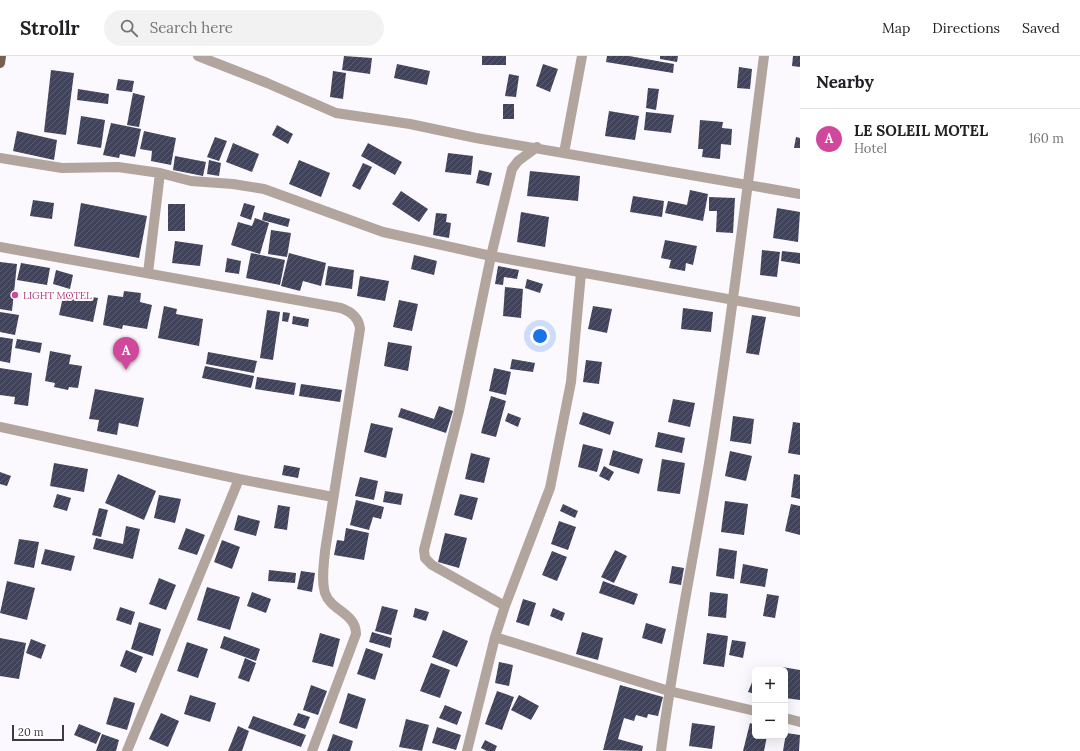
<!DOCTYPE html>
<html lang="en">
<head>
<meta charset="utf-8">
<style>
	:root { --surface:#fff; --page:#f2f2f2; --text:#202124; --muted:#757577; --line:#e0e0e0; --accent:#5c7121 }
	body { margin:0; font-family:Lora,serif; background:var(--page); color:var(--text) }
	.controls { position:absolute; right:12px; bottom:12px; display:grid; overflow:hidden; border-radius:6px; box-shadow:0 4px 16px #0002 }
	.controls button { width:36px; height:36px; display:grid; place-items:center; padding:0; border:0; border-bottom:1px solid var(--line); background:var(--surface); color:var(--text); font:20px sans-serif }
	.scale { position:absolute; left:12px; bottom:10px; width:52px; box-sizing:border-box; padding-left:4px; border:2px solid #3e3945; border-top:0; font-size:11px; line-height:14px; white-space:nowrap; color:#3e3945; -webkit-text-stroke:3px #fff; paint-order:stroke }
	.you { position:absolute; left:540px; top:280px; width:14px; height:14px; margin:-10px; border:3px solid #fff; border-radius:50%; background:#1a73e8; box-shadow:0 0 0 6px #1a73e833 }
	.badge { display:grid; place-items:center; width:26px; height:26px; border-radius:50%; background:var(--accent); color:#fff; font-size:13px; font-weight:700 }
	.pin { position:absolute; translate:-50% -33px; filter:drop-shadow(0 1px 2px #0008) }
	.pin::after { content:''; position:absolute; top:21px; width:14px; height:12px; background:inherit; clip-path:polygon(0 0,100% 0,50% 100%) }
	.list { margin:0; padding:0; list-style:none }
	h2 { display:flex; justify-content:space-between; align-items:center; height:52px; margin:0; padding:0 16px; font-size:17px }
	h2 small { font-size:13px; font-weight:400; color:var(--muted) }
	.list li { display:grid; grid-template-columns:26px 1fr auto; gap:12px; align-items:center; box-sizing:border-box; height:60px; padding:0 16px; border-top:1px solid var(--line) }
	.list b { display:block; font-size:15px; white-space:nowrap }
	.list p { margin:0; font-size:13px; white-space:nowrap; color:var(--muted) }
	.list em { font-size:13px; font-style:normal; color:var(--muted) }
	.icon { flex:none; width:22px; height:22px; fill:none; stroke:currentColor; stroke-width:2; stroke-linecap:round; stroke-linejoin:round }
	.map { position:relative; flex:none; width:800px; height:695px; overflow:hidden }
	header { display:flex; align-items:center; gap:24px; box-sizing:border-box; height:56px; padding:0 20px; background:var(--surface); border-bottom:1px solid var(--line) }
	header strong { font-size:19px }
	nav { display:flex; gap:22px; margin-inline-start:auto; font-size:14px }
	.search { width:280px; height:36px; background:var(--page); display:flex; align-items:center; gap:10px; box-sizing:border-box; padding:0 14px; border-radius:22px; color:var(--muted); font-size:15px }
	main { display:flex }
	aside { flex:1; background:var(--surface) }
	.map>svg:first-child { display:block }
</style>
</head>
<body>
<header>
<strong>Strollr</strong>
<div class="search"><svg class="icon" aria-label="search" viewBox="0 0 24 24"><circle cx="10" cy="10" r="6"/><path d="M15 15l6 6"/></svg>Search here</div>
<nav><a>Map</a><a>Directions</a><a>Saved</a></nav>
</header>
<main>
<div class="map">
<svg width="800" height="695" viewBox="0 0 800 695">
	<defs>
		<pattern id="building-hatch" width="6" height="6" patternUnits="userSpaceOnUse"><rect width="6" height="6" fill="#41435a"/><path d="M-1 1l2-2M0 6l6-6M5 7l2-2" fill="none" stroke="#5b5d70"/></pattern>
	</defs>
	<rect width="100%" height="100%" fill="#fbf8fe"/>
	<path fill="url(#building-hatch)" d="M344 0 372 2 370 18 342 14Z
		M482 0H506V9H482Z
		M607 0H629L674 8 673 17 606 6Z
		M660 0H678L677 6 660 3Z
		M793 0H800V11L792 10Z
		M397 8 430 15 427 29 394 22Z
		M543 8 558 13 550 36 536 30Z
		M739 11 752 13 750 33 737 32Z
		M51 14 74 17 66 79 44 76Z
		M333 15 346 17 343 43 330 41Z
		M509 18 519 20 516 41 505 40Z
		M118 23 134 25 132 36 116 34Z
		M648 32 659 33 656 54 646 52Z
		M78 33 109 38 108 48 77 44Z
		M133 37 145 40 139 71 127 69Z
		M503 48H514V63H503Z
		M609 55 639 60 635 84 605 80Z
		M646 56 674 59 671 77 644 74Z
		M81 60 105 64 101 92 77 88Z
		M700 64 723 66 722 72 732 73 731 89 721 88 720 103 702 101 703 93H698Z
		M111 67 141 73 135 101 120 98 119 102 103 99Z
		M277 69 293 78 288 88 272 79Z
		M17 75 57 84 54 104 13 95Z
		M144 75 176 82 171 109 151 105 152 95 140 93Z
		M215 81 227 85 219 105 207 101Z
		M796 81 800 82V92H794Z
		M233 87 259 98 252 116 226 106Z
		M368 87 402 106 395 119 361 100Z
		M448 97 473 100 471 119 445 116Z
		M175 100 206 106 203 120 173 114Z
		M209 104 221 107 219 120 207 118Z
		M299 104 330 117 321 141 289 128Z
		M363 107 372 111 360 134 352 130Z
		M479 114 492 117 489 130 476 127Z
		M530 115 580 120 578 145 527 140Z
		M690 134 708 138 703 165 665 157 668 145 687 149Z
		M401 135 428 153 419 166 392 148Z
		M633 140 664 145 662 161 630 156Z
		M709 141 735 142 733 177 716 176 717 155H709Z
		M33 144 54 147 52 163 30 160Z
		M81 147 147 160 139 202 74 190Z
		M244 147 255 150 251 164 240 160Z
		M168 148H185V175H168Z
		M777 152 800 156 798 186 773 182Z
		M264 156 290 163 288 171 262 164Z
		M521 156 549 161 545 191 517 186Z
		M436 157 447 158 446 166 451 167 449 182 433 179Z
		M255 162 269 167 260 198 231 189 238 166 252 170Z
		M271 174 291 177 287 201 268 198Z
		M665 184 697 190 693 209 686 207 685 215 669 212 671 204 661 202Z
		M175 185 203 189 200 210 172 207Z
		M762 194 780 196 777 221 760 219Z
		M782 195 800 197V208L781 205Z
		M251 197 285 204 280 229 246 222Z
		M289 197 326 207 321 230 303 225 300 235 281 230Z
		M414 199 437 205 434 219 411 213Z
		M227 202 241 205 239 218 225 216Z
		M0 206 17 208 12 255 0 253Z
		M21 207 50 212 47 229 17 224Z
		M328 210 354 214 352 233 325 229Z
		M498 210 519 214 517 223 504 221 503 229 495 228Z
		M56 214 73 219 70 233 53 228Z
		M360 220 389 225 385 245 357 240Z
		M527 223 543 228 540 237 525 232Z
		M505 231 523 233 521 262 503 260Z
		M124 235 141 237 140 246 152 249 147 273 123 269 122 273 103 269 108 239 123 241Z
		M64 236 98 242 93 266 59 259Z
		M399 244 418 248 412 275 393 271Z
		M164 250 177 253 176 258 203 263 199 290 158 282Z
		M593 250 612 253 607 277 588 273Z
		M683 252 713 256 711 276 681 273Z
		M267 254 280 256 273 304 260 302Z
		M0 256 19 259 15 279 0 276Z
		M283 256 290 257 288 266 282 265Z
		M752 259 766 261 759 299 746 297Z
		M293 260 309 263 308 271 292 268Z
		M0 281 13 283 10 307 0 305Z
		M17 283 42 287 40 297 15 292Z
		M388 286 412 290 408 315 384 310Z
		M50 295 71 299 69 308 82 310 78 332 69 331 68 334 54 331 55 327 45 325Z
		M208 296 257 305 254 317 206 308Z
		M512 303 535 307 533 316 510 313Z
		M586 304 602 306 599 328 583 326Z
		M205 310 254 320 251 332 202 322Z
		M0 312 32 317 28 350 14 348 15 341 0 339Z
		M494 312 511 316 506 339 489 335Z
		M257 321 296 327 294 339 255 333Z
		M301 328 342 334 340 346 299 340Z
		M95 333 144 342 138 371 119 367 117 379 97 375 99 364 89 363Z
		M491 340 506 345 496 381 481 377Z
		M673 343 695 347 690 371 668 366Z
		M439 350 453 355 446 377 398 361 401 352 434 363Z
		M583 356 614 366 610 379 579 368Z
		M508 357 521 362 518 371 505 365Z
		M733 360 754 363 751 388 730 385Z
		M793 366 800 367V399L788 397Z
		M371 367 393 372 386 402 364 396Z
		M658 376 685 382 682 397 655 391Z
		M583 388 603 393 597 416 578 411Z
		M613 394 643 403 639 418 609 409Z
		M730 395 752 400 746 425 725 420Z
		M471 397 490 402 484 427 465 423Z
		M662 403 685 407 680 438 657 435Z
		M54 407 88 413 84 436 50 430Z
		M284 409 300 412 298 422 282 419Z
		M604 410 614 416 609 425 599 420Z
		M0 416 11 420 7 430 0 428Z
		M118 418 156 435 144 464 105 447Z
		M794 418 800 419V443L791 441Z
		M360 421 378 425 374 444 355 440Z
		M385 435 403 438 401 449 383 446Z
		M57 438 71 442 67 455 53 451Z
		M460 438 478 442 472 464 454 459Z
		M159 439 181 443 175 467 154 462Z
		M356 444 384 451 381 463 373 461 369 474 350 469Z
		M725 445 748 448 744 479 721 476Z
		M563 448 578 455 575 462 560 455Z
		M791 448 800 450V479L785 475Z
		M278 449 290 451 287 474 274 472Z
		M99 452 108 454 101 481 92 479Z
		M238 459 260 465 256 480 234 474Z
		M559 465 576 471 568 494 551 488Z
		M126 470 140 473 133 503 93 493 96 482 123 488Z
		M186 472 205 479 197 499 178 493Z
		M346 472 369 477 364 504 334 499 337 484 344 485Z
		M445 477 467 482 459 512 438 506Z
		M19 483 39 486 34 512 14 508Z
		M222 484 240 491 232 513 214 506Z
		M719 492 737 495 734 523 716 520Z
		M45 493 75 500 71 515 41 508Z
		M615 494 627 500 614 527 601 521Z
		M552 495 567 501 557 525 542 519Z
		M743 508 768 513 765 531 740 527Z
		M672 510 684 512 681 529 669 527Z
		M269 514 296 517 295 527 268 525Z
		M301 515 315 517 312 536 297 533Z
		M159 522 176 529 166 554 149 548Z
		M7 525 35 532 27 564 0 557Z
		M603 525 638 538 634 549 599 537Z
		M207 531 240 541 230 574 197 564Z
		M252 536 271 543 266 557 247 550Z
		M710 536 728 538 726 562 708 560Z
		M767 538 779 540 775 562 763 560Z
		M523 543 536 547 529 570 516 566Z
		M382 550 398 554 391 579 375 575Z
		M120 551 135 556 131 569 116 564Z
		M415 552 429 556 426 565 413 561Z
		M553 552 565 557 562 565 550 560Z
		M139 566 161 573 153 600 131 593Z
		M646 567 666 573 662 588 642 582Z
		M443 574 468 585 457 611 432 601Z
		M372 576 392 582 390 592 369 586Z
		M582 576 603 582 598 604 576 598Z
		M320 577 340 583 333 611 312 606Z
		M707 577 728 580 724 611 703 608Z
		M224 580 260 593 256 605 220 592Z
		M0 582 26 587 19 623 0 620Z
		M31 583 46 589 41 603 26 597Z
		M732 584 746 586 743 602 729 599Z
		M187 586 208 593 198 622 177 615Z
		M366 592 383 598 375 624 357 618Z
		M126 594 143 601 136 617 120 610Z
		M245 602 256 607 249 626 238 622Z
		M499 606 513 609 509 630 495 627Z
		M431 607 450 614 440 642 420 635Z
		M782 611 800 614V644L785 642V614H781Z
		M755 619V638L748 636Z
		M311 629 327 635 318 659 303 654Z
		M620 629 663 641 658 660 648 658 647 662 636 659 634 665 624 662 618 683 643 690 642 695 603 694Z
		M497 635 514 641 502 674 485 668Z
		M348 637 366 643 357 673 339 667Z
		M190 639 216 647 210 666 184 658Z
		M519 639 539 650 531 664 511 654Z
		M114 641 135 647 127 674 106 668Z
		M445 649 462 656 457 669 439 662Z
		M161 657 179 665 168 691 149 683Z
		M298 657 310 661 305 673 293 669Z
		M253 660 306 679 301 691 248 672Z
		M406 663 429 669 422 695 399 691Z
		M692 667 715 670 712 693 689 690Z
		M750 667 755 669V680H767L764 695H743Z
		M79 668 101 677 96 688 74 679Z
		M238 670 249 675 242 695H228Z
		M437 671 461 679 456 694 432 687Z
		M786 677 800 679 799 695H783Z
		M102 678 119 684 116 695H96Z
		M333 678 353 685 350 695H327Z
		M485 684 497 690 495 695H487L481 692Z"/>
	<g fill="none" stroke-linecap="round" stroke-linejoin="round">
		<path stroke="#b1a59d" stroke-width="10" d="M198 0 267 27 336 57 410 68 476 82 800 138
			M564 97 582 0
			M0 102 62 112 118 111 160 117 191 125 233 128 264 133 383 176 491 200 800 256
			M0 191 341 252C352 256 359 262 360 273L325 495C324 508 321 524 325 537 331 555 356 557 356 578L312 695
			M148 217 160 117
			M0 371 239 423 333 441
			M505 550 432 509 425 502 424 494 459 355 491 200 512 113 518 105 537 91
			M495 581 669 635 755 655
			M785 662 800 666
			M127 695 239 423
			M467 695 495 581 505 550 550 432 571 326 581 217
			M661 695C674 594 695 495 711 395 732 264 747 132 764 0"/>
		<path stroke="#756052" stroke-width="10" d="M0 7 1 0"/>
	</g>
	<circle fill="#d1479c" stroke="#fff" stroke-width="1.5" cx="15" cy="239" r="4"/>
	<g text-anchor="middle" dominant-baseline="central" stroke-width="4" stroke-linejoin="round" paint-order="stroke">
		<g font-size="10" fill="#b23c85" stroke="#fff" text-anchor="start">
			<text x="23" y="239">LIGHT MOTEL</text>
		</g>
	</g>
</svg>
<div class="controls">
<button>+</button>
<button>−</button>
</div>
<div class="scale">20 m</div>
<div class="you"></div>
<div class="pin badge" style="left:126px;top:314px;background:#d1479c">A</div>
</div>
<aside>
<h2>Nearby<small></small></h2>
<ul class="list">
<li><span class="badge" style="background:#d1479c">A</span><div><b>LE SOLEIL MOTEL</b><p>Hotel</p></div><em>160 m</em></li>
</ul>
</aside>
</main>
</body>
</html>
